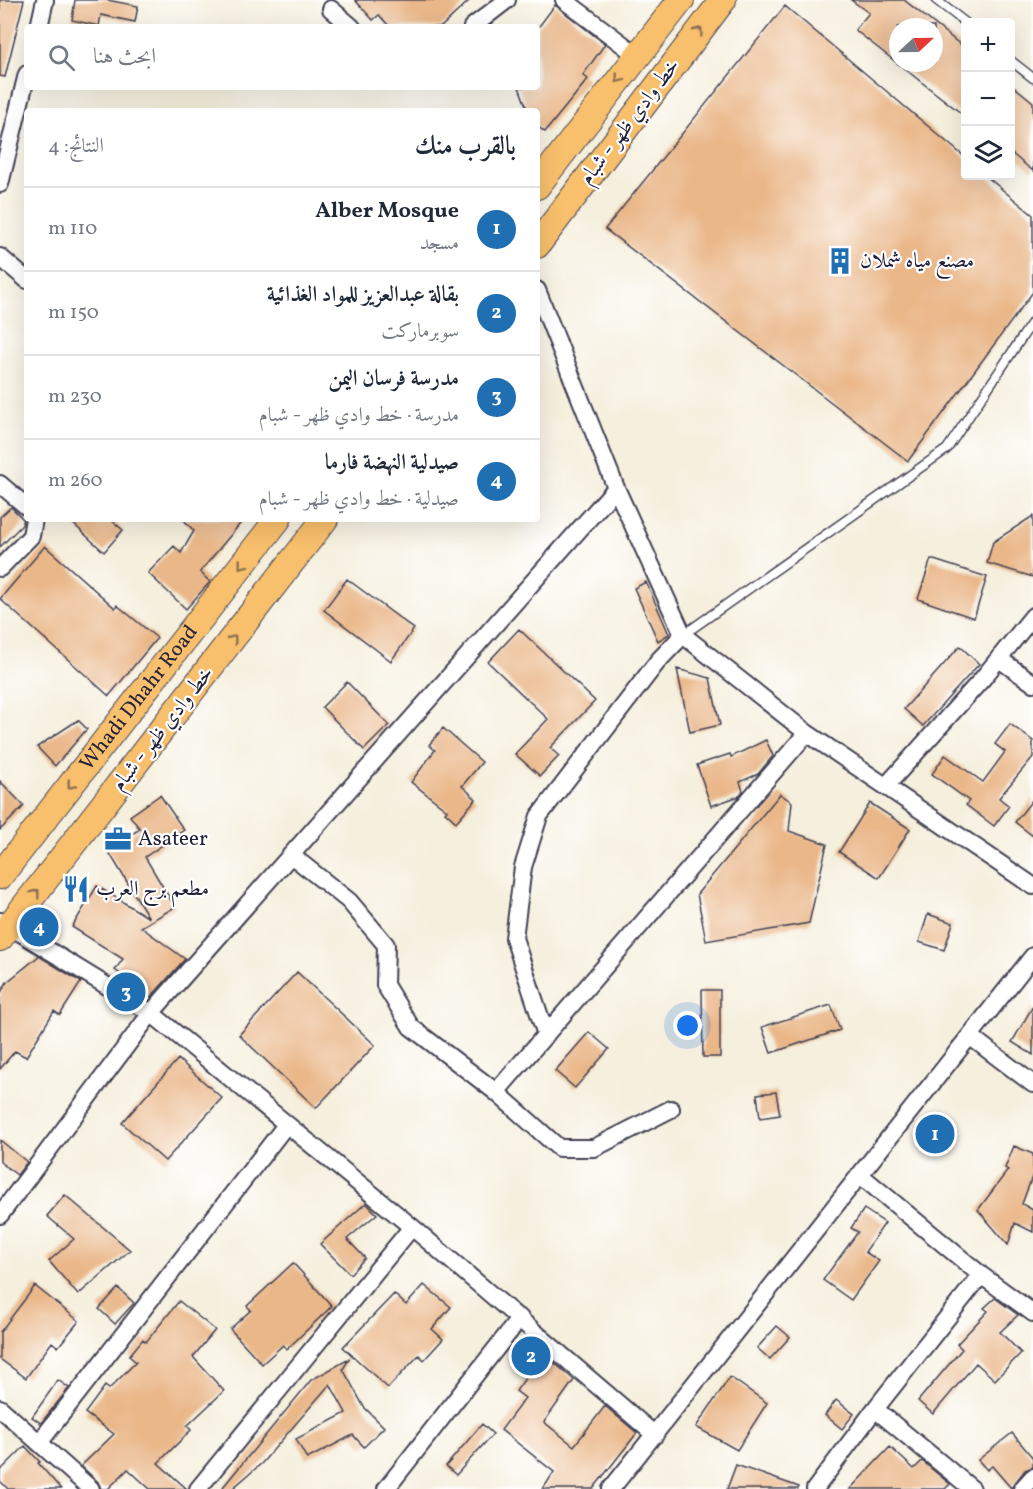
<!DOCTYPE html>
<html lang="ar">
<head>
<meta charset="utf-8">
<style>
	:root { --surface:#fff; --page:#f6f6f7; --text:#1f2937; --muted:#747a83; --line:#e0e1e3; --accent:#1f6fb2 }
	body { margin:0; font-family:Vollkorn,Amiri,serif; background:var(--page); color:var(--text); direction:rtl }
	.controls { position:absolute; right:18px; top:18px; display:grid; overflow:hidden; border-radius:6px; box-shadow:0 6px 24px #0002 }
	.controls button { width:54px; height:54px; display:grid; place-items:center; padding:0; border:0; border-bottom:2px solid var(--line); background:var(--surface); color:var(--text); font:30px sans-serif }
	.compass { position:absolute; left:889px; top:18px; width:54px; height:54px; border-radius:50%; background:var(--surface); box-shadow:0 6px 24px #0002; rotate:68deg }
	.you { position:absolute; left:688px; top:1026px; width:21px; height:21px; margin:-15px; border:4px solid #fff; border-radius:50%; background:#1a73e8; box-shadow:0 0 0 9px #1a73e833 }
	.badge { display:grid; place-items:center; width:39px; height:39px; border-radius:50%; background:var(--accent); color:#fff; font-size:20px; font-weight:700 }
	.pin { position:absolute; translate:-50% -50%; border:3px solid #fff; box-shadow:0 2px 6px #0006 }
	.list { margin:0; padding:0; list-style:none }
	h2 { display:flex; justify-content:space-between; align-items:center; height:78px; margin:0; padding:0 24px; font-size:26px }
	h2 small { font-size:20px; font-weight:400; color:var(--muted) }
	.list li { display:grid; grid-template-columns:39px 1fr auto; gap:18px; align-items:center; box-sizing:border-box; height:84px; padding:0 24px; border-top:2px solid var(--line) }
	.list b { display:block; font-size:22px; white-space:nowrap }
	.list p { margin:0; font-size:20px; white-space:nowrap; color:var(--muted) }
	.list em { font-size:20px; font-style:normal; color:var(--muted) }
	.icon { flex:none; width:33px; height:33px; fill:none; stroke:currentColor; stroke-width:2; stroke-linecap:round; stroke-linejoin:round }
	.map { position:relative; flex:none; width:1033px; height:1489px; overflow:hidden; direction:ltr }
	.search { position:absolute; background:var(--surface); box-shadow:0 6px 24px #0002; left:24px; top:24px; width:516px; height:66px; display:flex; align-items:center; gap:15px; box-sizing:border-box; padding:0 21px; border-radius:6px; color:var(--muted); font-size:22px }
	.panel { position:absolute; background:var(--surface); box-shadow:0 6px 24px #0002; left:24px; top:108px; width:516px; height:414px; border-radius:6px; direction:rtl }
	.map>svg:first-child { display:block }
</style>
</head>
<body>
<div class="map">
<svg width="1033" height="1489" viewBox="0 0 1033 1489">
	<rect width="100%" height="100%" fill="#fff"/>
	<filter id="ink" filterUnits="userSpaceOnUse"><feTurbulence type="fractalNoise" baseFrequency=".0167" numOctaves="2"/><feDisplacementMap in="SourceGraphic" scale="12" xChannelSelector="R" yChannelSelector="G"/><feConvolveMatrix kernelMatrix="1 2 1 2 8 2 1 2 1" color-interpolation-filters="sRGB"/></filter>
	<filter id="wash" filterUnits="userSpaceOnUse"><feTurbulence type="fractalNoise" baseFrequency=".008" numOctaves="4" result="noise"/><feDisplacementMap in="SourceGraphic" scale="24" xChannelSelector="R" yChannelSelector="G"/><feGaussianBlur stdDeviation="1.35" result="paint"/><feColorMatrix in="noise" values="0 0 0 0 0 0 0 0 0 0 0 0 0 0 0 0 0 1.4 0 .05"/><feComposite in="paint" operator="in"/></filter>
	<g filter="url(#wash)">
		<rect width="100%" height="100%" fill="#f5efdd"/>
		<g id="blocks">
			<path fill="#eab789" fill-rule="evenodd" d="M0 0H24L5 77 0 76Z
				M75 0H107L138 6 135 22 101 15 99 26 72 20Z
				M355 0H470L441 27H390L379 15 373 20Z
				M851 0H904L966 49V117L855 30 869 13ZM898 27H934V63H898Z
				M555 5 605 44 583 75 588 79 545 132 537 126V111H528L519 87H537V29Z
				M785 6 966 158V176H986L1033 215V292L908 461 605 229Z
				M1011 84 1033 102V171L1011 153Z
				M11 507 23 519 22 525 0 547V517Z
				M1033 516V577L987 563 993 542Z
				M68 519H110L123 530 104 552Z
				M183 519H244L200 572 210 582 186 609 148 573 174 546 181 553 194 531Z
				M45 546 115 608 117 605 157 638 109 696 0 599Z
				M931 559 987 577 974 618 918 599Z
				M347 579 414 629 391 661 324 610Z
				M646 582 669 634 658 641 634 588Z
				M519 629 595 701 550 748 559 756 540 776 515 754 548 719 488 662Z
				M960 646 979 664 923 726 904 709Z
				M677 669 710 678 720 725 690 732Z
				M347 682 389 725 364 750 322 707Z
				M78 720 87 729 55 766 37 747Z
				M1010 724 1033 741V757L999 798 1009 806 994 826 966 805 969 801 932 774 945 755 983 782 1005 752 995 744Z
				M443 728 482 762 462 786 476 799 456 822 445 812 447 810 411 782 435 750 429 745Z
				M766 740 773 756 758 774 740 782 743 791 739 796 711 806 697 765 730 754 731 757Z
				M0 781 24 806 0 830Z
				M780 794 792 802 789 831 827 844 809 923 706 941 697 894Z
				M160 795 184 830 145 857 175 907 141 927 185 959 151 997 115 970 123 959 72 927 97 886 149 918 107 849 140 829 130 816Z
				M1033 799V836L1015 822Z
				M870 803 910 829 879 878 839 852Z
				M928 914 953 923 944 950 919 942Z
				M39 956 81 982 60 1015 54 1011 26 1057 15 1051 0 1069V994L7 982Z
				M297 972 375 1045 316 1108 239 1035Z
				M702 990H720V1057H703Z
				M831 1005 840 1030 771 1053 762 1027Z
				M1033 1006V1055L1012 1042Z
				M589 1032 609 1049 575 1088 555 1071Z
				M178 1059 222 1098 165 1161 122 1123Z
				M776 1092 780 1115 760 1118 757 1094Z
				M0 1140 27 1162 17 1175 0 1162Z
				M1014 1146 1033 1154V1174L1022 1204 1033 1210V1232L1015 1223 1008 1245 978 1210 1008 1170 1005 1168Z
				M65 1195 130 1250 78 1295 49 1261 74 1239 47 1216Z
				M366 1203 377 1214 347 1239 365 1258 350 1274 320 1244Z
				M864 1209 885 1223 865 1252 879 1261 851 1300 823 1280 858 1232 851 1228Z
				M293 1263 332 1306 287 1349 283 1345 262 1364 230 1329 251 1310 247 1306Z
				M424 1285 451 1307 432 1329 443 1339 424 1360 419 1355 388 1388 343 1347 394 1294 406 1305Z
				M35 1286 79 1321 58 1347 52 1342 26 1378 0 1359V1332Z
				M118 1288 134 1303 115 1324 99 1309Z
				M995 1298 1018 1315 1000 1332 1021 1353 995 1380 976 1363 933 1414 918 1401 962 1349 957 1344 988 1311 984 1308Z
				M179 1301 215 1330 193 1357 224 1391 187 1426 191 1430 158 1463 187 1489H150L128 1469 108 1489H101L98 1482 81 1466 114 1434 85 1413 105 1386 109 1389 136 1362 129 1356 143 1339 146 1342Z
				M777 1326 790 1337 770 1359 757 1348Z
				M543 1353 574 1380 544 1422 574 1446 605 1406 637 1433 593 1489H543L554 1472 501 1430 525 1398 516 1391Z
				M349 1359 343 1369 364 1407 384 1427 364 1447 353 1435 307 1459 296 1439 346 1413 330 1384 262 1463 232 1489H225L223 1487 311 1380Z
				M730 1377 767 1403 737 1450 696 1427Z
				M58 1380 69 1388 41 1423 32 1417Z
				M836 1400 854 1414 842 1429 825 1415Z
				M482 1424 493 1434 456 1475 446 1466Z
				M1012 1433 1033 1458V1467L1025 1470 1011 1488 992 1466 987 1470 978 1460Z
				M25 1446 40 1462 38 1463 61 1489H8L0 1481V1471Z
				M890 1447 914 1469 922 1461 950 1484 945 1489H850Z
				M736 1465 799 1487 798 1489H727Z"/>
		</g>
	</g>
	<g filter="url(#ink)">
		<use href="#blocks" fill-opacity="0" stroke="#424153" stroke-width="1.5"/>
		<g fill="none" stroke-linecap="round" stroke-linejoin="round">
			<defs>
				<path id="service" d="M936 0 966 23
					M1010 60 1033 78
					M683 635 947 449 1033 321"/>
				<path id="minor" d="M564 0 638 56
					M331 9 352 27
					M39 27 45 0
					M472 27 507 0
					M0 184 27 74
					M0 257 27 280
					M537 290 616 488 683 635 807 733 1033 886
					M0 484 27 507
					M0 568 31 536 34 519
					M999 659 1033 683
					M886 786 983 678 1033 616
					M296 859 349 901 386 945 385 985 411 1027 496 1092 559 1148H594L671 1109
					M1 921 151 1013 412 1227 655 1435
					M546 1035 514 938 523 867 539 816 658 661 683 635
					M971 1037 1033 1084
					M496 1092 807 733
					M860 1175 981 1275 875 1409
					M0 1215 151 1013 616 488
					M981 1275 1033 1313
					M0 1408 91 1489
					M39 1443 286 1125
					M198 1489 412 1227
					M386 1489 520 1318
					M611 1489 1033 956
					M815 1489 875 1409 972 1489
					M1022 1489 1033 1477"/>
				<g id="primary">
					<path d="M537 186 681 0"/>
					<path d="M537 245 723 0"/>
					<path id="s1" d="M0 876 278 519"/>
					<path d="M0 938 325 519"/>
				</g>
			</defs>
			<use href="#service" stroke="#424153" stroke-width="11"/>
			<use href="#minor" stroke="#424153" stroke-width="20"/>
			<use href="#primary" stroke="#424153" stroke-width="28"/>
			<use href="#service" stroke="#fff" stroke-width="8"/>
			<use href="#minor" stroke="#fff" stroke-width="16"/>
			<use href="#primary" stroke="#f8bf6c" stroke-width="26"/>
		</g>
		<defs><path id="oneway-chevron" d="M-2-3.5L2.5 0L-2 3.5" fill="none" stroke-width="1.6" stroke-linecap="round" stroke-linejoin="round" transform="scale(1.5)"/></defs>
		<g stroke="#8d7054">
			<use href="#oneway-chevron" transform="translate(699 31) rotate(-53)"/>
			<use href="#oneway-chevron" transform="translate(619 79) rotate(128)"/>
			<use href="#oneway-chevron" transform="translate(242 565) rotate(128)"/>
			<use href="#oneway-chevron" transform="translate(233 639) rotate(-52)"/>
			<use href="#oneway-chevron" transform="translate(71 785) rotate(128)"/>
			<use href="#oneway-chevron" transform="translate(36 893) rotate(-52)"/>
		</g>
	</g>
	<defs>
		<symbol id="building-bare" viewBox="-9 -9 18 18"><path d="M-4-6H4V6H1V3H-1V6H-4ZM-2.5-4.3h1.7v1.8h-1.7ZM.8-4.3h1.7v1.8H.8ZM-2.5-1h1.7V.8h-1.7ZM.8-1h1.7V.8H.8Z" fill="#1f6fb2" stroke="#fff" stroke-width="2.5" paint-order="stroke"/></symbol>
		<symbol id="office-bare" viewBox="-9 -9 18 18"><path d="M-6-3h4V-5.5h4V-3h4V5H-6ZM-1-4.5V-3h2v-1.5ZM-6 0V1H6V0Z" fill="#1f6fb2" stroke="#fff" stroke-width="2.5" paint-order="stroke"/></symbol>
		<symbol id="restaurant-bare" viewBox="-9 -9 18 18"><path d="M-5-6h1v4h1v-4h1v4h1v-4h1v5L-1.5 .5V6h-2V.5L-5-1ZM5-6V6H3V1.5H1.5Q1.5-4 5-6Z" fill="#1f6fb2" stroke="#fff" stroke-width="2.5" paint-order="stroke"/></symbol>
	</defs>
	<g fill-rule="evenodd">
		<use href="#building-bare" x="821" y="242" width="38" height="38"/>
		<use href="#office-bare" x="99" y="820" width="38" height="38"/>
		<use href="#restaurant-bare" x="57" y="870" width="38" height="38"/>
	</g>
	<g text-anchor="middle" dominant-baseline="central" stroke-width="4.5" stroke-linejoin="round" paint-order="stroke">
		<g font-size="21" fill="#22223b" stroke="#fff">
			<text transform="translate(630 122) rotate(-53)">خط وادي ظهر - شبام</text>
			<text stroke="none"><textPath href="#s1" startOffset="226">Whadi Dhahr Road</textPath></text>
			<text transform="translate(163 729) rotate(-52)">خط وادي ظهر - شبام</text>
		</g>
		<g font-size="21" fill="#22223b" stroke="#fff" text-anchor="start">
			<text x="860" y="261">مصنع مياه شملان</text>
			<text x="138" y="839">Asateer</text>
			<text x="96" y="889">مطعم برج العرب</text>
		</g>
	</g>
</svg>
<div class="controls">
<button>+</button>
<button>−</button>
<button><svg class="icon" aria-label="layers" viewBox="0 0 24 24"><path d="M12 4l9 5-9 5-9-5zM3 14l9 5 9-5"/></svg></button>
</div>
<svg class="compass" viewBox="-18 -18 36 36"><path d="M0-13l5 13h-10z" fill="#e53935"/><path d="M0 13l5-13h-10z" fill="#747a83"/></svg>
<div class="you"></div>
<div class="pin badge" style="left:935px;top:1134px">1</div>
<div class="pin badge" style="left:531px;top:1356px">2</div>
<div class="pin badge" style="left:126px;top:992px">3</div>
<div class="pin badge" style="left:39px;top:927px">4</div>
<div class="search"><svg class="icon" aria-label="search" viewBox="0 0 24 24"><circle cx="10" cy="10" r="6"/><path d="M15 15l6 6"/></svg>ابحث هنا</div>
<section class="panel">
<h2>بالقرب منك<small>النتائج: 4</small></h2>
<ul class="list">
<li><span class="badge">1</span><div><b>Alber Mosque</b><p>مسجد</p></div><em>110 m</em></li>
<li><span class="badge">2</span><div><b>بقالة عبدالعزيز للمواد الغذائية</b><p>سوبرماركت</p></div><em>150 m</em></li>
<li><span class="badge">3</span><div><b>مدرسة فرسان اليمن</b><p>مدرسة · خط وادي ظهر - شبام</p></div><em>230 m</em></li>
<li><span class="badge">4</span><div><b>صيدلية النهضة فارما</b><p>صيدلية · خط وادي ظهر - شبام</p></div><em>260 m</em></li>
</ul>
</section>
</div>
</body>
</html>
